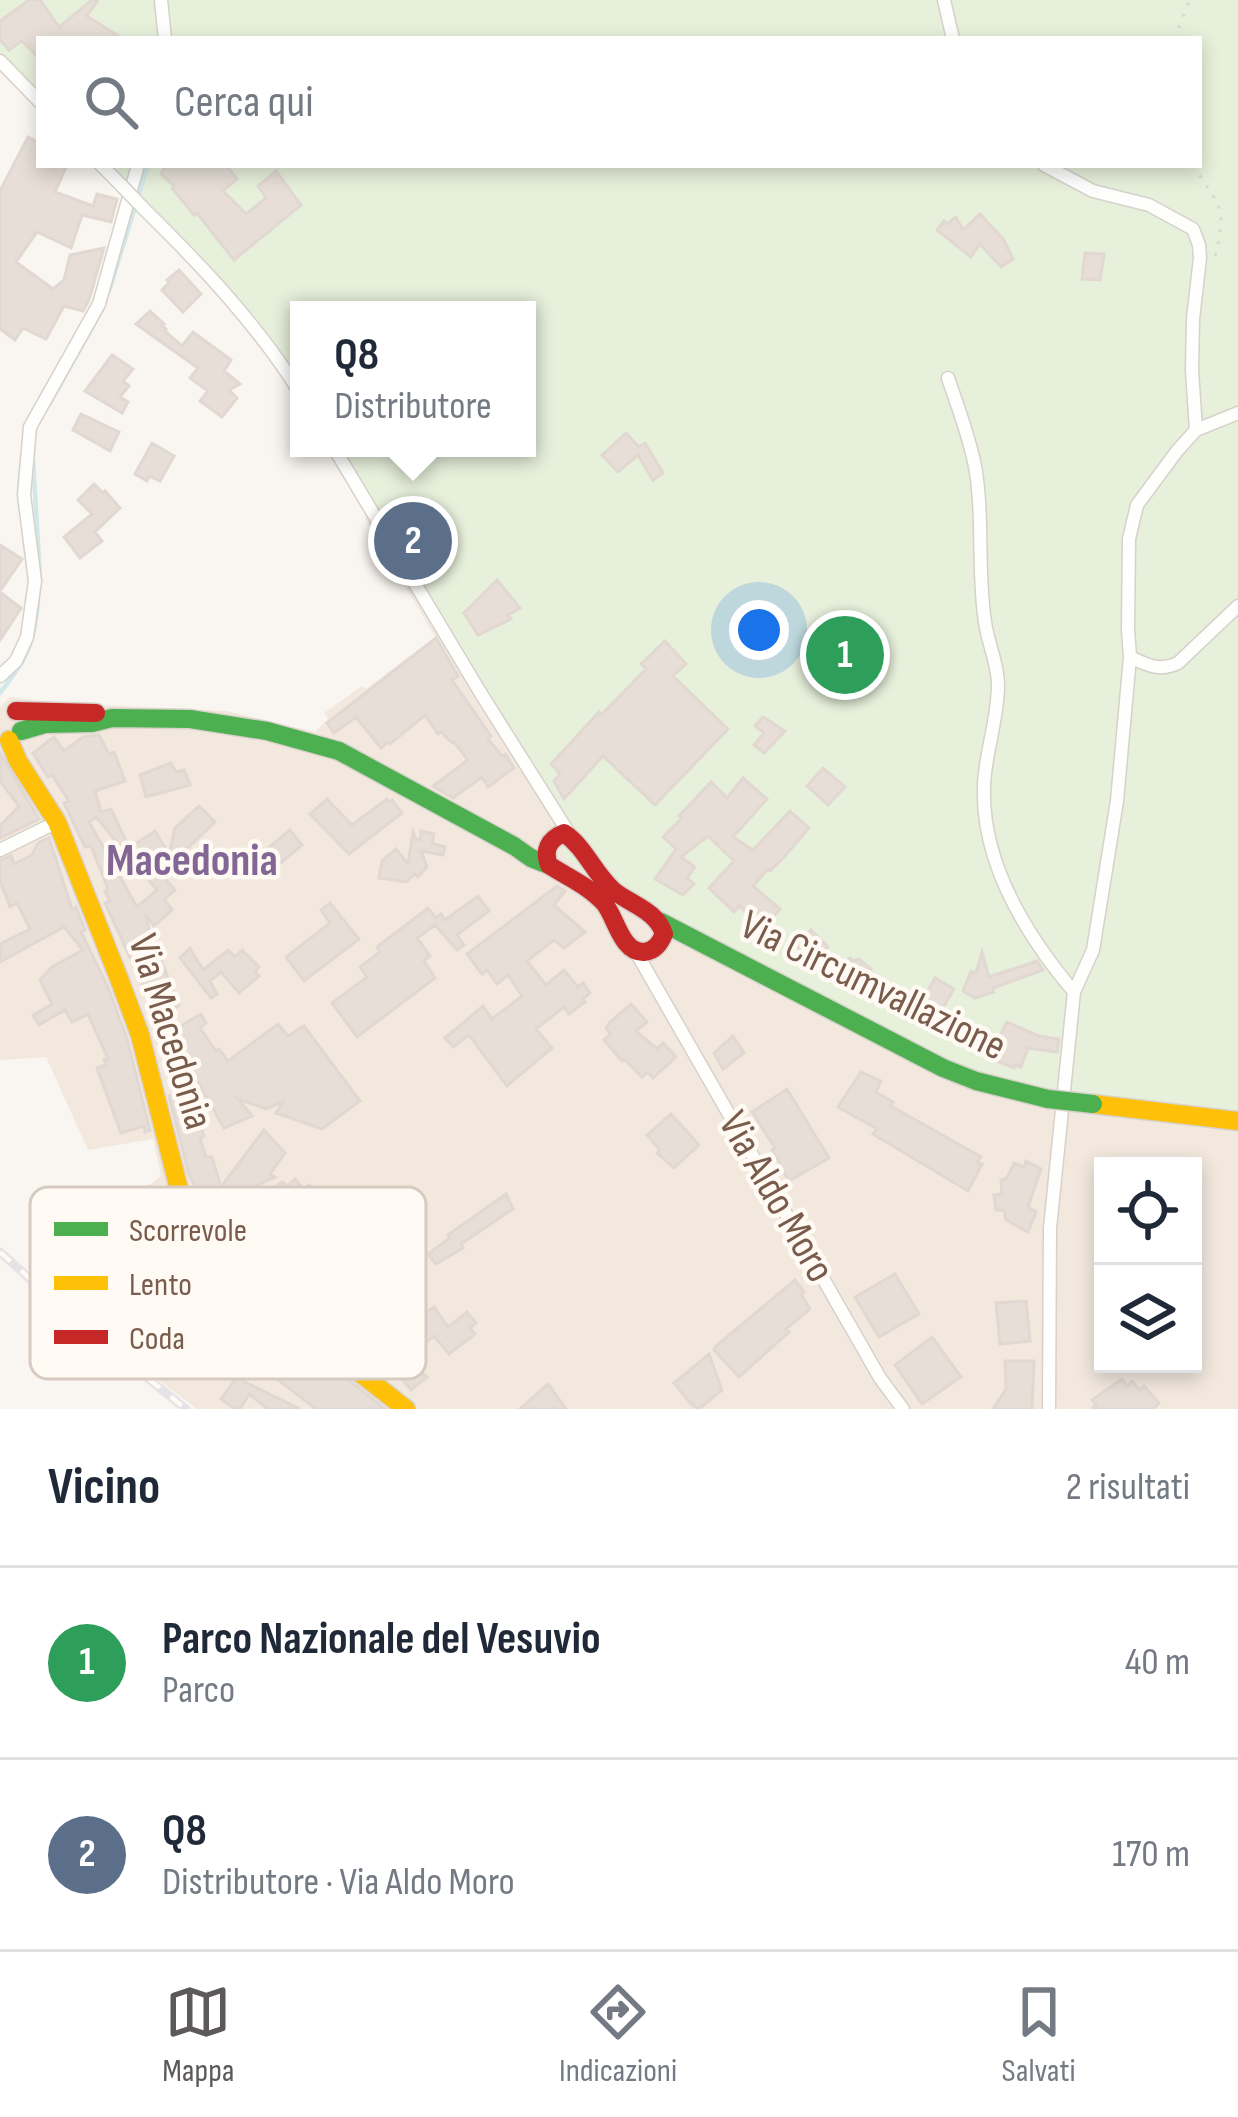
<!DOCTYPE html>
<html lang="it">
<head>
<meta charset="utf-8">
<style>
	:root { --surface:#fff; --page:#f2f2f3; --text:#1f2937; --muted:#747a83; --line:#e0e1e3; --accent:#5c585b }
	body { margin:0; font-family:"Sofia Sans Condensed",sans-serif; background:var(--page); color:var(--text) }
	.controls { position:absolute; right:36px; bottom:36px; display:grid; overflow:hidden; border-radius:0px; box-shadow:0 6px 18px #0003 }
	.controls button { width:108px; height:108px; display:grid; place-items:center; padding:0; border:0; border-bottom:3px solid var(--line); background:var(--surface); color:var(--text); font:60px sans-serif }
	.you { position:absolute; left:759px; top:630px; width:42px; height:42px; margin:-30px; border:9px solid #fff; border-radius:50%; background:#1a73e8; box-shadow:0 0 0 18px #1a73e833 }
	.badge { display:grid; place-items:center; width:78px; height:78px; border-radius:50%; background:var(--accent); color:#fff; font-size:39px; font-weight:700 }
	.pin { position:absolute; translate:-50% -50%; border:6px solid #fff; box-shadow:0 3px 12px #0006 }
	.popup { position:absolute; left:290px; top:301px; width:246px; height:156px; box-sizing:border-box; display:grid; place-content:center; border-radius:0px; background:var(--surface); filter:drop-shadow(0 3px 9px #0005); font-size:39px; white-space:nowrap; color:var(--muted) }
	.popup b { font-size:45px; color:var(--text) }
	.popup::after { content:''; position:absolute; left:50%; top:100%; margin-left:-24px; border:24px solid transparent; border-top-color:var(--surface) }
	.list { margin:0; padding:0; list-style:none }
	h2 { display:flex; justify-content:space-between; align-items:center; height:156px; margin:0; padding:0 48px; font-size:51px }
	h2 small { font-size:39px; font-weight:400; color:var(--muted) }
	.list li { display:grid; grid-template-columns:78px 1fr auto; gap:36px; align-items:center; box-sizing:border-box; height:192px; padding:0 48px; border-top:3px solid var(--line) }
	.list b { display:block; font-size:45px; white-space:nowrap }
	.list p { margin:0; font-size:39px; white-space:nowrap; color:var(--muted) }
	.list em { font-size:39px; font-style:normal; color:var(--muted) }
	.icon { flex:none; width:66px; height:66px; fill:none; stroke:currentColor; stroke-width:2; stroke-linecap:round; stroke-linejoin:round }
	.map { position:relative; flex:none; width:1238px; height:1409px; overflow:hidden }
	.search { position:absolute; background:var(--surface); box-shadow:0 6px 18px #0003; left:36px; right:36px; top:36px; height:132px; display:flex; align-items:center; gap:30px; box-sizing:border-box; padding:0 42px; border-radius:0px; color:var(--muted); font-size:45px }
	.sheet { height:540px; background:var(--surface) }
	nav { display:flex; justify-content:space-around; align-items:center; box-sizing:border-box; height:168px; border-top:3px solid var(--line); background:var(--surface); font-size:33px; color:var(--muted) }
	nav a { display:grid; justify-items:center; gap:6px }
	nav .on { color:var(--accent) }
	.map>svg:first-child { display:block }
</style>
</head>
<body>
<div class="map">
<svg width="1238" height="1409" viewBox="0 0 1238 1409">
	<rect width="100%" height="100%" fill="#f9f5f0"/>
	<path fill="#f2e8de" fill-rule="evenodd" d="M429 463 1238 1103V1409H197L116 1348 37 1272 161 1176 153 1139 88 1150 46 1057 0 1060V707L10 697 57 703 227 711 315 732 328 719 324 713 362 686 366 689 435 637 365 518ZM1103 1166H1193V1364H1103Z"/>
	<path fill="#e7f0db" d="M0 0H1238V1132L1063 1108 985 1090 867 1040 698 948 563 856 544 802 325 448H527V310H299V405L270 356 179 251 95 165H1199V39H39V108L0 69Z"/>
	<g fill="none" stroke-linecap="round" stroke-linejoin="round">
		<path stroke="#d0e8ea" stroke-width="4.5" d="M109 291 148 165
			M50 403 103 308
			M33 458 40 578
			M0 693C27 657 34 647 38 601"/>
	</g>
	<path fill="#e6ded7" stroke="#e2d8d2" stroke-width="3" fill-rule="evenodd" d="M29 0H40L59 27 92 0H98L87 16 123 39H39V58L22 41 9 50 0 40V21Z
		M28 137 39 143V165H67L55 192 93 206 97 194 117 199 111 222 82 215 71 248 37 232 16 262 53 289 64 280 70 255 104 248 89 300 83 311 64 306 46 339 23 328 15 340 0 329V191Z
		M166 165H226L237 179 223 191 246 214 266 198 258 186 276 171 301 205 234 260 197 213 194 215 172 188 174 186 161 174Z
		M980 214 1004 240 1013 259 1001 267 980 244 971 257 937 230 944 221 947 224 956 217 963 230Z
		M1085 253 1104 254 1100 280 1082 279Z
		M179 270 201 294 183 312 162 290 169 283 167 280Z
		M150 311 164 324 162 325 166 329 165 331 182 346 193 332 231 360 224 371 240 384 229 390 237 398 222 417 200 401 208 391 190 378 198 368 136 324Z
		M112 355 133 369 123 381 129 386 120 397 128 402 122 413 85 391Z
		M81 414 119 432 110 451 73 430Z
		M626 433 639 447 645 443 663 473 653 480 638 455 618 472 602 455Z
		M152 443 174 456 160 481 149 476 147 481 135 474Z
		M94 484 103 493 105 491 120 508 95 532 102 541 80 558 64 537 92 514 78 500Z
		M0 545 22 559 0 591Z
		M497 580 520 608 508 615 511 619 478 635 464 613Z
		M0 592 21 608 0 640Z
		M436 638 458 676 452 680 491 736 488 739 502 756 505 754 514 768 488 787 482 777 453 798 433 786 468 760 454 742 452 743 441 732 438 734 425 715 390 744 388 742 381 748 356 717 334 733 327 723Z
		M665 641 686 664 673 676 728 729 655 805 603 756 564 799 554 781 560 774 551 764 599 712 601 715 646 669 641 664Z
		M763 717 785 731 764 753 754 745 764 733 755 726Z
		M99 735 109 754 114 752 125 781 95 791 101 812 111 809 129 848 155 831 169 854 175 828 199 806 215 822 161 874 175 890 164 899 172 910 154 926 146 915 149 930 179 1005 157 1022 142 983 105 903 110 901 105 891 108 889 91 846 85 847 64 803 69 801 52 775 48 777 33 753 54 737 64 751 83 737ZM96 817 157 890 137 907 89 822Z
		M0 753 39 819 0 838V826L19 806 0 781Z
		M171 763 176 772 184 770 190 785 146 797 140 775Z
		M823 768 845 787 828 805 807 786Z
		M743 778 767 799 733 837 753 850 790 811 809 828 784 857 770 871 768 869 753 886 780 909 764 928 739 906 734 912 709 888 734 861 708 836 681 857 695 867 687 878 694 884 683 895 655 879 676 849 663 837 682 818 679 816 711 782 727 798Z
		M327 799 352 825 387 799 389 802 392 800 402 813 349 854 310 814Z
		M290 830 302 845 269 873 256 858Z
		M421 831 434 834 432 843 445 847 443 855 421 851 427 867 418 877 415 874 406 882 379 878 382 861 396 849 408 864 413 832 416 839 420 840Z
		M49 838 72 909 76 907 85 930 81 932 108 987 127 1039 150 1130 145 1132 144 1126 121 1133 97 1068 106 1065 104 1060 108 1059 88 1014 72 1022 65 1010 39 1025 33 1015 52 1004 40 980 52 967 83 950 64 927 0 962V944L30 929 17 903 10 907 0 881V860L11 856 14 864 32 855 38 843Z
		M557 886 565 891 554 905 585 932 564 948 554 940 527 961 546 985 564 970 578 987 583 983 590 993 583 999 585 1002 569 1014 564 1007 536 1029 552 1048 507 1086 469 1035 453 1047 445 1038 483 1006 492 1019 522 996 508 975 497 984 487 970 482 974 467 954Z
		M478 896 489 911 457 935 464 945 457 950 435 925 417 938 430 956 424 961 435 978 357 1037 332 1003 367 977 360 967 380 952 377 947 428 908 436 918 441 914 445 920Z
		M330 903 359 939 304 981 286 957 330 923 321 910Z
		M811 930 828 947 813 962 796 946Z
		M190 948 203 970 228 950 235 957 242 950 259 967 255 971 259 976 239 993 221 972 210 981 217 994 211 998 180 958Z
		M982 952 989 977 1037 961 1043 970 993 988 994 992 975 998 963 991 971 971 976 973Z
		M850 958 854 961 859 959 871 969 854 989 834 972 844 960 846 962Z
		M935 978 954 989 940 1013 931 1008 928 1013 918 1008Z
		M631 1004 647 1022 636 1031 657 1049 663 1043 676 1057 653 1078 648 1072 642 1077 624 1059 622 1061 604 1040 611 1034 606 1028 610 1022Z
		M201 1014 206 1023 200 1028 216 1051 219 1049 228 1061 278 1024 288 1036 304 1026 360 1101 322 1129 276 1113 283 1102 266 1109 238 1099 252 1116 224 1128 186 1061 182 1063 204 1136 200 1139 206 1157H212L221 1187 264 1130 285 1153 270 1174 275 1177 225 1200 227 1208 213 1191 205 1197 199 1193 189 1175 169 1096 173 1095 169 1055 162 1037Z
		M1007 1022 1039 1036 1059 1039 1057 1052 1028 1048 1021 1067 1015 1065 1014 1068 989 1058Z
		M733 1036 744 1053 723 1069 714 1053Z
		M861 1072 881 1081 876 1092 893 1102 891 1106 981 1157 977 1162 982 1164 968 1191 873 1134 877 1129 838 1107Z
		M787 1089 829 1158 789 1181 772 1150 775 1148 752 1112Z
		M671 1114 699 1145 674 1168 657 1153 660 1150 647 1135Z
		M1026 1161 1041 1169 1028 1207 1036 1212 1028 1232 1006 1220 1004 1210H996L994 1195 1002 1194 1001 1180 1007 1178 1014 1163 1024 1167Z
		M295 1179 304 1190 309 1185 323 1203 298 1225 338 1269 345 1263 352 1265 367 1279 385 1258 396 1272 400 1268 408 1278 405 1281 407 1284 405 1291 426 1313 434 1307 448 1327 467 1312 476 1323 470 1328 475 1334 449 1354 434 1336 414 1351 377 1311 361 1329 427 1377 411 1390 372 1342 366 1350 354 1339 349 1345 267 1282 272 1277 244 1246 251 1240 231 1219 282 1182 288 1186Z
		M506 1194 513 1209 461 1244 463 1248 436 1264 428 1254 450 1238 448 1235Z
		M418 1206 424 1216 377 1253 370 1243Z
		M130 1208 140 1210 152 1225 150 1235 128 1250 116 1248 119 1216Z
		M185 1233 191 1241 175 1257 221 1304 231 1292 252 1309 254 1307 271 1321 267 1328 304 1355 309 1348 385 1409H316L259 1365 274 1346 255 1333 250 1340 245 1336 243 1339 236 1333 233 1337 227 1331 202 1351 199 1348 214 1329 196 1311 189 1319 172 1303 161 1314 146 1300 135 1311 128 1304 102 1329 92 1320Z
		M895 1274 919 1314 879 1337 855 1297Z
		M795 1280 804 1292 801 1294 810 1309 786 1329 789 1332 739 1377 714 1350 715 1347Z
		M1026 1301 1030 1341 1000 1344 996 1303Z
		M932 1337 961 1377 922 1404 895 1365Z
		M709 1354 722 1390 699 1409 692 1405 674 1383Z
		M1005 1361H1034L1032 1409H993L1006 1389Z
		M237 1377 247 1383 300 1409H268L249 1394 240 1409H235L221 1399Z
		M1122 1379 1127 1386 1132 1381 1140 1390 1144 1386 1159 1403 1153 1409H1092L1096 1404 1092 1400Z
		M548 1384 566 1409H520Z"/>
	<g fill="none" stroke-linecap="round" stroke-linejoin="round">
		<defs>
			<path id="street" d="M161 0 165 39
				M944 0 953 39
				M0 61 39 101
				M101 165 122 186
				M1044 165 1093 191 1149 205 1193 229 1199 245 1200 258 1193 319 1192 370 1196 430
				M144 209C202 266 255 322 299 391
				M948 378C958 407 969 436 975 466 984 517 977 571 985 622 988 644 998 663 998 685 998 720 985 752 984 786 981 863 1026 935 1074 992
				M334 448 480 692 570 835
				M1130 657C1147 665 1160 672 1178 663L1238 606
				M0 676 16 661 27 637 35 581 24 495 30 427 99 304 138 165
				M0 850 57 822
				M636 952 880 1378 903 1409
				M1049 1409 1050 1228 1074 992 1093 950 1117 801 1130 657 1128 629 1129 539 1137 505 1177 451 1196 430 1238 413"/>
			<path id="fast" d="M21 731 45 724 92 723 112 718 190 719 267 731 339 751 514 846 531 858 549 865
				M661 922 943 1068 976 1081 1048 1099"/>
			<path id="slow" d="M9 740 18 761 57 822 118 976 140 1035 184 1209 228 1269 406 1409
				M1093 1104 1238 1121"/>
			<path id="jam" d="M16 711 96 713
				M564 833C586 848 594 874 614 891 632 905 657 911 664 934 660 943 655 951 644 952 621 953 616 917 604 903 589 886 567 877 549 865 543 850 549 839 564 833Z"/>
		</defs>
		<use href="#street" stroke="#d7d1cb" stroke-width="15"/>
		<use href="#fast" stroke="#d9d2cb" stroke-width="21"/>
		<use href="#slow" stroke="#d9d2cb" stroke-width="21"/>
		<use href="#jam" stroke="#d9d2cb" stroke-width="21"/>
		<path stroke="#dcd5d0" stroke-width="3" stroke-dasharray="3 9" stroke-linecap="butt" d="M1174 39 1190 0
			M1193 165C1221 210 1228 205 1214 261"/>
		<use href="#street" stroke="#fefefd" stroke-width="12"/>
		<use href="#fast" stroke="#4caf50" stroke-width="18"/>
		<use href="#slow" stroke="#ffc107" stroke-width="18"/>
		<use href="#jam" stroke="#c62828" stroke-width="18"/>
		<defs>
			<path id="rail" d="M0 1252 84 1327 186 1409"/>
		</defs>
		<use href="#rail" stroke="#e6e3e7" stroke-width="9"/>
		<use href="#rail" stroke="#fffaf3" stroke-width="4.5" stroke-dasharray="14" stroke-linecap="butt"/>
		<defs>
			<path id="street-bridge" d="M122 186 144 209"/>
			<path id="fast-bridge" d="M1048 1099 1093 1104"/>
		</defs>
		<use href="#street-bridge" stroke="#d7d1cb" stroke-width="15" stroke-linecap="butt"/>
		<use href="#fast-bridge" stroke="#d9d2cb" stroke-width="21" stroke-linecap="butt"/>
		<use href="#street-bridge" stroke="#fefefd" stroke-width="12"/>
		<use href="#fast-bridge" stroke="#4caf50" stroke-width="18"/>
	</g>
	<g text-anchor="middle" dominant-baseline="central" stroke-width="9" stroke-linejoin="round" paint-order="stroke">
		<g font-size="42" fill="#7a5c4d" stroke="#fffaf3">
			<text transform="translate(873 986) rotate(26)">Via Circumvallazione</text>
			<text transform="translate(170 1032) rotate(73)">Via Macedonia</text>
			<text transform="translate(776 1197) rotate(60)">Via Aldo Moro</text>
		</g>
		<g font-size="45" font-weight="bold" fill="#846695" stroke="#fffaf3">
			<text x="192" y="861">Macedonia</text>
		</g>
	</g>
	<rect x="30" y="1187" width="396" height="192" rx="18" fill="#fffaf3" stroke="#d7cbc1" stroke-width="3"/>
	<rect x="54" y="1222" width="54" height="14" fill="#4caf50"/>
	<rect x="54" y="1276" width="54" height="14" fill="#ffc107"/>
	<rect x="54" y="1330" width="54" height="14" fill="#c62828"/>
	<g font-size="33" fill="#7a5c4d">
		<text x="129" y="1241">Scorrevole</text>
		<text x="129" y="1295">Lento</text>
		<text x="129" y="1349">Coda</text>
	</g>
</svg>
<div class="controls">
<button><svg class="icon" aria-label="locate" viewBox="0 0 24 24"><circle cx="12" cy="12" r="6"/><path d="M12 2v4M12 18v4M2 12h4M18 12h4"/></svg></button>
<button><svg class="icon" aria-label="layers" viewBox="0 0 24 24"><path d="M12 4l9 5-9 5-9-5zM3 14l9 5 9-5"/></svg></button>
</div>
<div class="you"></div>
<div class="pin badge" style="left:845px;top:655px;background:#2e9e5b">1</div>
<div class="pin badge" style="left:413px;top:541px;background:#5c6f8a">2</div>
<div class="popup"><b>Q8</b>Distributore</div>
<div class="search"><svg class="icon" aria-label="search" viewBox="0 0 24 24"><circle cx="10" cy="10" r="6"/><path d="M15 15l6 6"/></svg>Cerca qui</div>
</div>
<section class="sheet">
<h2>Vicino<small>2 risultati</small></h2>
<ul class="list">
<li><span class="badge" style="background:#2e9e5b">1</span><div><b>Parco Nazionale del Vesuvio</b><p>Parco</p></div><em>40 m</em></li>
<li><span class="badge" style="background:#5c6f8a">2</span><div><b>Q8</b><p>Distributore · Via Aldo Moro</p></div><em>170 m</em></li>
</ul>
</section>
<nav>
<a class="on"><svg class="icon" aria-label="map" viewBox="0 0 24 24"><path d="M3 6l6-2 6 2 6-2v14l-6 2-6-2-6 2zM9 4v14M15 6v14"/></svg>Mappa</a>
<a><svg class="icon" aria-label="directions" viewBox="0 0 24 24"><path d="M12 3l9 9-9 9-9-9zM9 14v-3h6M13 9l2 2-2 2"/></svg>Indicazioni</a>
<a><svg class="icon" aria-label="saved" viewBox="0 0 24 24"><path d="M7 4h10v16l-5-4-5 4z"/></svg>Salvati</a>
</nav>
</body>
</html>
